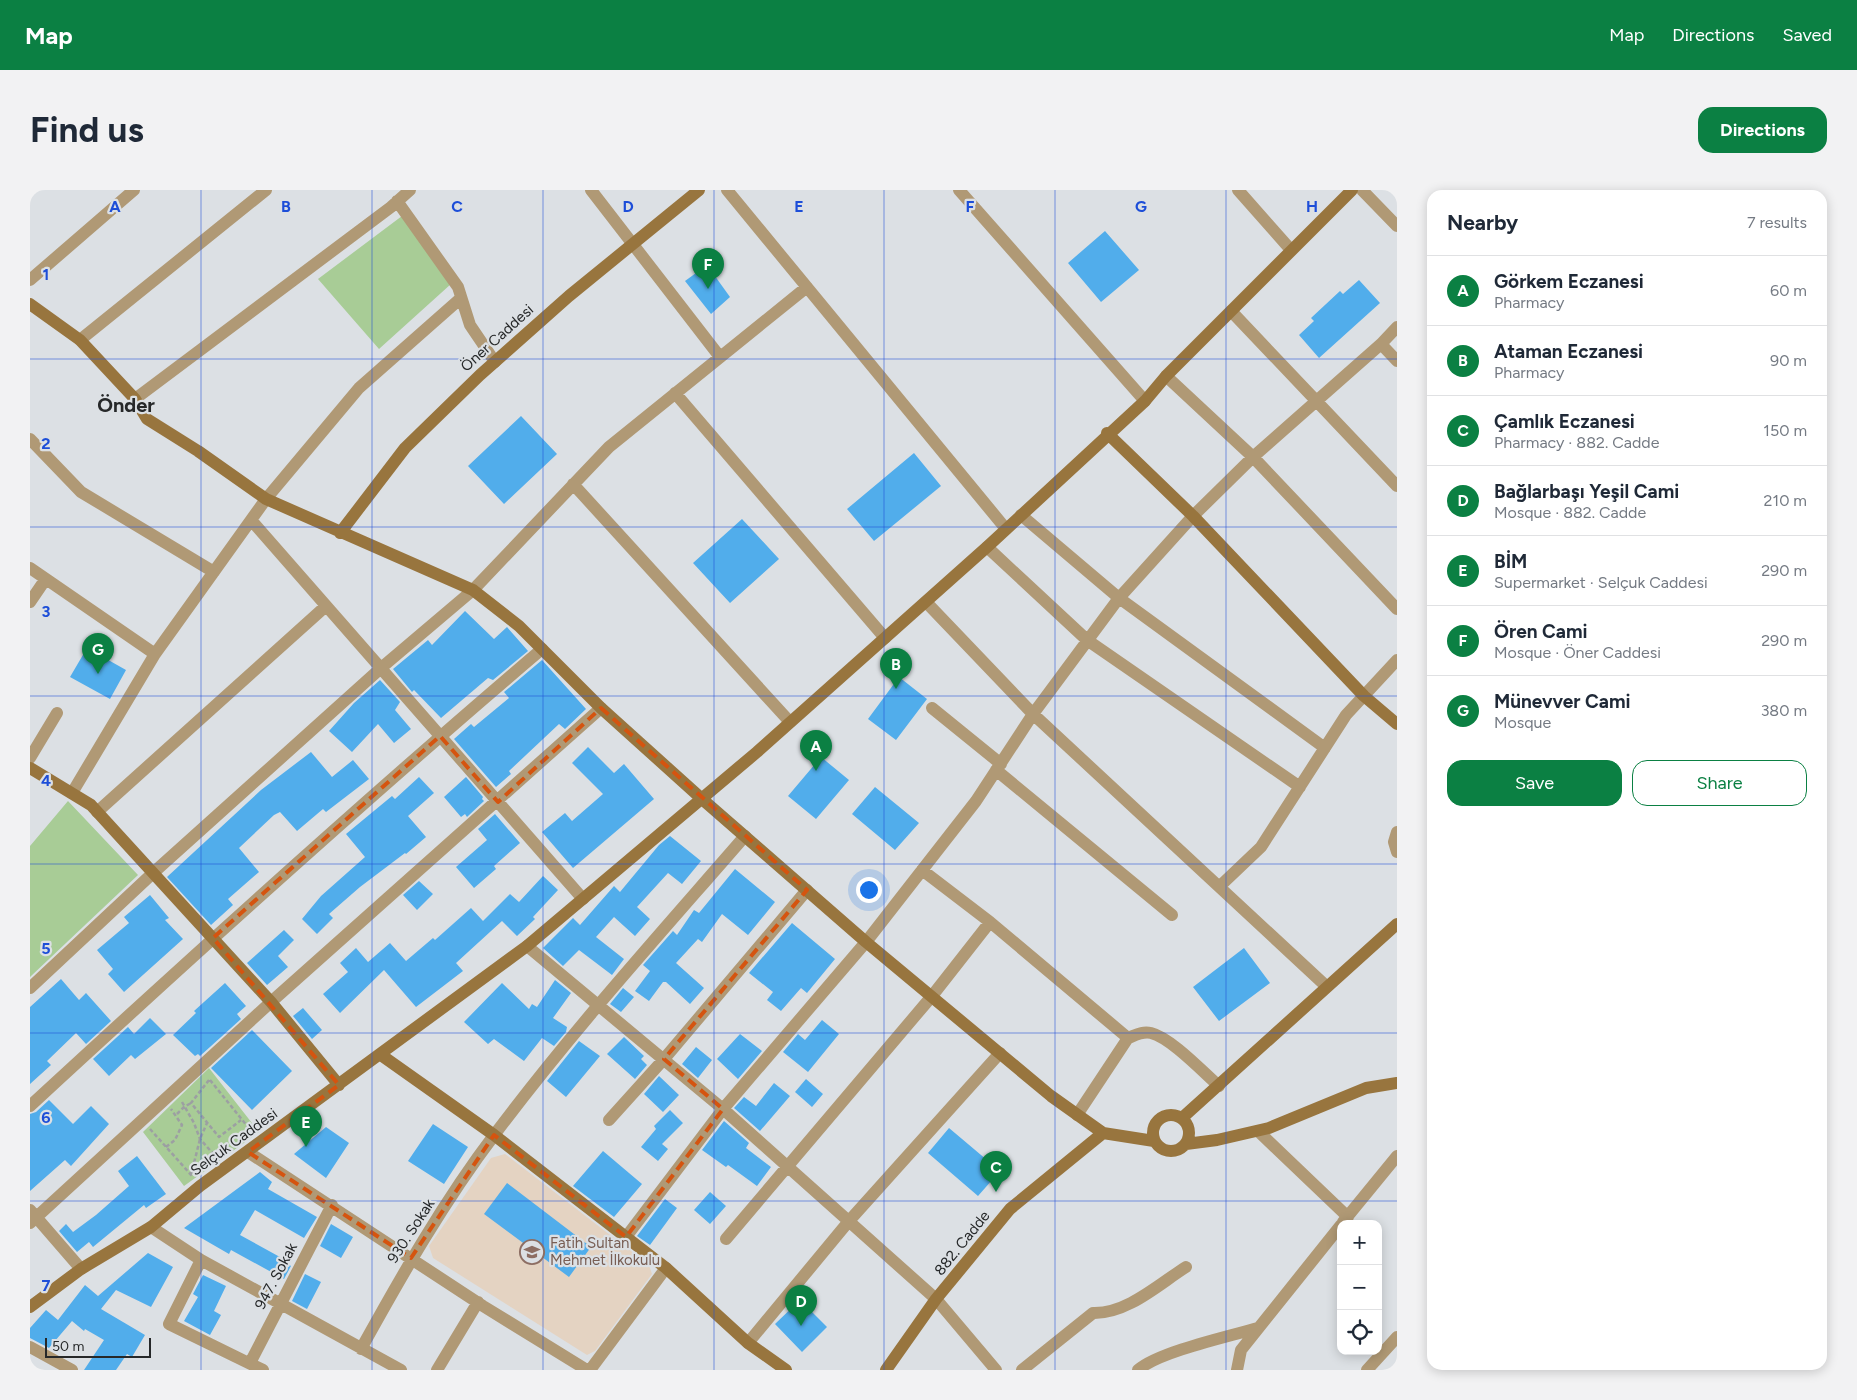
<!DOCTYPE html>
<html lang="en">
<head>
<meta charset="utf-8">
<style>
	:root { --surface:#fff; --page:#f2f2f3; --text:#1f2937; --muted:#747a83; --line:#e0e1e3; --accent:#0b8043 }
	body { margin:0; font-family:Figtree,sans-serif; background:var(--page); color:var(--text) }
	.controls { position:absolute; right:15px; bottom:15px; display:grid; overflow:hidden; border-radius:10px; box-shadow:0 2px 12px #0003 }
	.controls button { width:45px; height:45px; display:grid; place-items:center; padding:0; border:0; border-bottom:1px solid var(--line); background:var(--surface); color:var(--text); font:25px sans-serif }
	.scale { position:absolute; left:15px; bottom:12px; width:106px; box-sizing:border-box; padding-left:5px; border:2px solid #262829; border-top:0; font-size:14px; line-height:18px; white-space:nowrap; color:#262829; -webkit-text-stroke:4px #dce0e4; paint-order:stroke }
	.you { position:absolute; left:838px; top:699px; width:18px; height:18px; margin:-12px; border:4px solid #fff; border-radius:50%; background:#1a73e8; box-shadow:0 0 0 8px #1a73e833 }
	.badge { display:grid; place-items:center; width:32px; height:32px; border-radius:50%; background:var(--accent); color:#fff; font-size:16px; font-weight:700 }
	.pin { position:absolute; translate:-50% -41px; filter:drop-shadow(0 1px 2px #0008) }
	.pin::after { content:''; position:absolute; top:26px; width:18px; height:15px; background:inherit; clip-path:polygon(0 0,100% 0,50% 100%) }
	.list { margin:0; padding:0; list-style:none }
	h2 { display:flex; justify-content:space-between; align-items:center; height:65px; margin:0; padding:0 20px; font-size:21px }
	h2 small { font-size:16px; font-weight:400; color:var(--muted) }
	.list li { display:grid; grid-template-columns:32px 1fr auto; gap:15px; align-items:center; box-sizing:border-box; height:70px; padding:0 20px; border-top:1px solid var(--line) }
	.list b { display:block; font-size:19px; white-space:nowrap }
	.list p { margin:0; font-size:16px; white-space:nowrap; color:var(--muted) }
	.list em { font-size:16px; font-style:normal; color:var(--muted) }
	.actions { display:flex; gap:10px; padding:15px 20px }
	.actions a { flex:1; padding:11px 0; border:1px solid var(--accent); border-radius:15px; text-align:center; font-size:18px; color:var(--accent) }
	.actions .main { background:var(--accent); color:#fff }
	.icon { flex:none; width:28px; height:28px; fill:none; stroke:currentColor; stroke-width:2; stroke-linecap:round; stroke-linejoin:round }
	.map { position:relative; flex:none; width:1367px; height:1180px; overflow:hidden; border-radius:15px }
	header { display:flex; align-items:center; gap:30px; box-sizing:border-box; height:70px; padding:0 25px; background:var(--accent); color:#fff }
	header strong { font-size:24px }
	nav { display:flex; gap:28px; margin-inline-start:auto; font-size:18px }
	.intro { display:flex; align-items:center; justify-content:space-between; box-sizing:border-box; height:120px; padding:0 30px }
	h1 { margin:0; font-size:35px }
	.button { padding:12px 22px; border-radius:15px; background:var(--accent); color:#fff; font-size:18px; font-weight:700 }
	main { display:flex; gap:30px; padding:0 30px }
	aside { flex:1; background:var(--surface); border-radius:15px; box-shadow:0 2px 12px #0003 }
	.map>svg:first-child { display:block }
</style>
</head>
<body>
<header>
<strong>Map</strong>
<nav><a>Map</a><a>Directions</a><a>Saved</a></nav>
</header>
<div class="intro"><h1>Find us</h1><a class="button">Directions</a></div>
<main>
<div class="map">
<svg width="1367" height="1180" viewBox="0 0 1367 1180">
	<rect width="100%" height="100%" fill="#dce0e4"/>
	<path fill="#e4d3c2" d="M475 964 619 1075 622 1084 565 1161 557 1165 403 1068 399 1056 461 968Z"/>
	<path fill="#a8cc96" d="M372 26 421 94 349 159 288 89Z
		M38 611 108 685 0 787V656Z
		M179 878 229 942 154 996 113 942Z"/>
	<path fill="#51adeb" d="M1075 41 1109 80 1071 112 1038 73Z
		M677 75 700 107 681 124 655 91Z
		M1329 90 1350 113 1289 168 1269 145 1284 131 1281 128 1310 101 1313 104Z
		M491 226 527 264 474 314 438 276Z
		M884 263 911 296 844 351 817 319Z
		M712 329 749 369 700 413 663 373Z
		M435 421 464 449 477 437 498 461 463 490 458 488 411 528 384 500 382 502 363 479 398 450 402 455Z
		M57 458 96 480 80 509 40 487Z
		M512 470 556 519 535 539 529 534 479 581 481 584 466 597 424 549 441 534 444 537 479 508 474 502Z
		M869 487 897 509 866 550 838 529Z
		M350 490 370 512 365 520 381 539 364 553 348 534 322 562 299 541 324 513Z
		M558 557 584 583 594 574 624 609 543 678 512 642 535 623 542 631 573 604 542 573Z
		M281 562 302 587 323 570 339 589 296 622 293 619 267 641 250 622 244 625 209 658 229 682 198 709 203 715 181 735 137 687 231 600Z
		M791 567 819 590 786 629 758 606Z
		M389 587 404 603 378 626 396 647 376 664 375 663 330 697 299 724 303 728 287 744 272 729 291 706 335 667 316 644 362 606 365 609Z
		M436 587 453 607 452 609 454 611 437 627 435 624 431 627 414 607Z
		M845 597 889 633 865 660 822 624Z
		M465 624 490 653 464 676 466 679 444 698 426 677 457 650 448 639Z
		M640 646 671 671 652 694 638 683 607 717 620 729 605 746 584 727 566 747 594 769 582 785 549 760 533 776 513 758 543 728 550 735 584 696 590 702 629 655Z
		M705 679 745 712 718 745 692 724 672 752 668 749 646 773 674 798 660 814 636 792H633L619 811 605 801 620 781 613 775 643 741 647 745 664 720 669 723Z
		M513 686 528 700 503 727 505 729 487 746 472 731 426 773 433 781 386 817 354 780 310 823 293 804 318 782 310 773 326 758 338 772 360 753 376 771 403 748 405 750 441 718 453 731 480 704 489 712Z
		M389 691 403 704 387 720 373 705Z
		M120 705 139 728 135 730 153 749 94 802 78 784 83 779 67 760 99 733 94 727Z
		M762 733 805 769 777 803 771 798 751 821 737 810 743 802 719 783Z
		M254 740 264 750 248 766 258 777 237 795 217 773Z
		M1214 758 1240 793 1189 831 1163 797Z
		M31 789 49 810 56 803 81 831 56 854 46 843 17 871 21 875 0 894V817Z
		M525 790 541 803 523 828 537 837 536 842 524 856 512 848 494 871 464 849 458 854 434 832 472 793 499 819 502 814 507 817Z
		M195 793 216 816 207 824 211 829 170 866 168 864 165 866 143 845 166 823 164 821Z
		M593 798 604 807 591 822 580 814Z
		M273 818 292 840 282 849 263 826Z
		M120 828 136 844 105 869 101 865 79 886 63 869 98 837 104 844Z
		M792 830 809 844 778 882 753 862 768 844 775 850Z
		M222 840 262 881 222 920 181 878Z
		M710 844 732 861 708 889 687 869Z
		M594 847 614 866 611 869 617 875 605 889 577 864Z
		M549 851 570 866 536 907 517 891Z
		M666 857 682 870 668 888 652 874Z
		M629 886 649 905 633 922 614 904Z
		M776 889 793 904 782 917 765 902Z
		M744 893 760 906 730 941 704 918 714 907 726 916Z
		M19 910 43 934 61 916 79 934 41 976 35 970 0 1001V924L6 922Z
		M640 920 653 933 632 954 638 959 628 971 611 957 626 939 624 936Z
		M694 931 719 953 716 958 741 977 727 996 698 975 696 977 672 960Z
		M403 934 438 957 414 994 378 971Z
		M296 937 319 953 296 988 264 964Z
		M919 938 970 981 948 1006 898 963Z
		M573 961 612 994 584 1027 543 996Z
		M107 966 136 1004 116 1018 114 1015 63 1057 59 1052 47 1062 29 1041 36 1034 43 1042 66 1025 99 996 88 981Z
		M230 982 242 992 238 999 287 1027 274 1048 225 1020 210 1045 259 1072 258 1074 261 1076 254 1089 201 1060 199 1064 154 1038Z
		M477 993 561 1057 539 1087 454 1024Z
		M680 1002 696 1016 680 1034 664 1020Z
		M635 1009 647 1018 620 1055 607 1046Z
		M301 1034 323 1047 311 1068 290 1056Z
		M118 1063 143 1077 121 1117 86 1100 71 1119 115 1145 102 1167 97 1164 86 1180H54L74 1150 55 1139 54 1141 42 1131 19 1158 0 1148V1138L16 1120 28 1130 55 1095 68 1106Z
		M275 1084 291 1092 277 1119 262 1111Z
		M173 1085 196 1096 184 1121 191 1125 180 1145 154 1131 168 1107 163 1104Z
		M770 1110 797 1137 772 1162 745 1134Z"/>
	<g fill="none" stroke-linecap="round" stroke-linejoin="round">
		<path stroke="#9c9fa2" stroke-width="2.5" stroke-dasharray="4 2.5" stroke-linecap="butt" d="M179 890 161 913 189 947 211 930
			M180 890 222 942
			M152 912 164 933 170 949 187 968
			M147 924 154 917 161 913
			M120 939 163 987
			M136 957 145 950 152 935 141 919
			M161 985 170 949 177 933"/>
		<path stroke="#b09975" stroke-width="12" d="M561 0 690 167
			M697 0 976 339
			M929 0 1115 211
			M1208 0 1261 60
			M1332 0 1367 36
			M367 11 428 97 440 135 465 172
			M0 90 104 0
			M1201 121 1367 296
			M50 150 236 0
			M1351 154 1367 171
			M1136 186 1223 267 1367 419
			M645 203 855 448
			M105 209 361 17 380 0
			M0 249 51 302 184 382
			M543 294 760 532
			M991 325 1089 408 1295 558
			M221 330 553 709
			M957 357 1057 450 1270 597
			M0 378 125 464
			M0 412 15 390
			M896 412 1003 524 1296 796
			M902 518 971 574
			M0 568 27 523
			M966 580 1142 725
			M42 603 125 464 236 309 329 198 431 108
			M67 622 296 416
			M1367 642 1364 652 1367 662
			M892 680 960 732 1098 848
			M1190 696 1231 657 1316 525 1367 470
			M497 756 693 919 906 1109 966 1180
			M0 798 123 683 351 478 443 400 579 257 777 97
			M0 916C168 761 338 607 512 459
			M1047 925 1098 848C1106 845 1112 841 1121 843 1141 848 1172 881 1189 896
			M579 930 634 869 777 700
			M1228 941 1318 1027
			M218 962 453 1116 557 1180
			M0 1020 51 1079
			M1313 1032 1367 966
			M0 1033 241 812 571 518
			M121 1037 171 1070 371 1180
			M596 1047 693 919 836 752 946 611 1003 524 1089 408 1163 326 1223 267 1351 154 1367 137
			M696 1049 902 806 960 732
			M171 1070 139 1134 233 1180
			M718 1153 819 1031 970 863
			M0 1157 42 1180
			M331 1159C372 1085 414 1011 465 944 543 840 630 744 715 646
			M220 1173 302 1015
			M407 1180 448 1112
			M560 1180 636 1078
			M992 1180 1063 1123C1097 1124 1129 1094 1156 1077
			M1108 1180C1128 1162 1200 1146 1228 1138
			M1207 1180 1211 1160 1311 1035
			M1337 1180 1367 1147"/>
		<path stroke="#98753e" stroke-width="12" d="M0 114 50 150 105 209 117 229 168 261 236 309 443 400 489 436 571 518 672 609 836 752 1021 906 1073 943 1124 951
			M1077 243 1163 326 1334 506 1367 534
			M310 343 375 258 450 185 539 106 669 0
			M0 578 61 615 241 812 309 895
			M351 865 464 945 636 1078 718 1153 756 1180
			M1123 943a18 18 0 1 1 36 0a18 18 0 1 1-36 0Z
			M1152 928 1367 734
			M1156 954 1187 950 1239 938 1336 898 1367 893
			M0 1117 51 1079 121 1037 170 996 497 756 727 562 957 357 1115 211 1136 186 1322 0
			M856 1180 906 1109 980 1019 1073 943"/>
	</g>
	<path fill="none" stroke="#d5540f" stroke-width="4" stroke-dasharray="10 6" stroke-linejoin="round" d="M571 518 777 700 634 869 693 919 596 1047 464 945 381 1068 218 962 309 895 183 748 410 546 468 612Z"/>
	<path fill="none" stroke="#1d4ed8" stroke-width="1" stroke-opacity="0.55" d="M171 0V1180M342 0V1180M513 0V1180M684 0V1180M854 0V1180M1025 0V1180M1196 0V1180M0 169H1367M0 337H1367M0 506H1367M0 674H1367M0 843H1367M0 1011H1367"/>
	<defs>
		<symbol id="school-ring" viewBox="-11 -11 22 22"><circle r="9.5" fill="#dce0e4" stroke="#8d6e63" stroke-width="1.5"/><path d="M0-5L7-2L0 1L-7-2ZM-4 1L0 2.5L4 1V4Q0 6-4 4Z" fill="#8d6e63"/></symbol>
	</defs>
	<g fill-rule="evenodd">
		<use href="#school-ring" x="488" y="1048" width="28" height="28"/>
	</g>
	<g text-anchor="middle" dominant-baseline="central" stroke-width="4.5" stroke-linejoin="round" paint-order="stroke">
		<g font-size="15" fill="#262829" stroke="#dce0e4">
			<text transform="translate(467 148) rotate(-42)">Öner Caddesi</text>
			<text transform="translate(204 952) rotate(-36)">Selçuk Caddesi</text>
			<text transform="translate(381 1041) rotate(-57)">930. Sokak</text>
			<text transform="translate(932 1053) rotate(-51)">882. Cadde</text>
			<text transform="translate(246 1086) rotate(-62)">947. Sokak</text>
		</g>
		<g font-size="15" fill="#785e54" stroke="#dce0e4" text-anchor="start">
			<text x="520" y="1053">Fatih Sultan<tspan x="520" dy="17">Mehmet İlkokulu</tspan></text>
		</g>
		<g font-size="20" font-weight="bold" fill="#262829" stroke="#dce0e4">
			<text x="96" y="215">Önder</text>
		</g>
	</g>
	<g font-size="16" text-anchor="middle" font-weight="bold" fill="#1d4ed8" stroke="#dce0e4" stroke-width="4.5" stroke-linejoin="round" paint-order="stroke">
		<text x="85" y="22">A</text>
		<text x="256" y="22">B</text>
		<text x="427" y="22">C</text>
		<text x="598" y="22">D</text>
		<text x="769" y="22">E</text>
		<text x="940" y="22">F</text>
		<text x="1111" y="22">G</text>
		<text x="1282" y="22">H</text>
		<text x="16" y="90">1</text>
		<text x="16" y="259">2</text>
		<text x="16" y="427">3</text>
		<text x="16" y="596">4</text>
		<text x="16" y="764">5</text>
		<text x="16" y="933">6</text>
		<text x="16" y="1101">7</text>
	</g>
</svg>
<div class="controls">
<button>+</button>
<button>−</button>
<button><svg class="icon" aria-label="locate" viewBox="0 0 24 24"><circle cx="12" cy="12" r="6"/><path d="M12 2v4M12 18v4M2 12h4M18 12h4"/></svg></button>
</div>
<div class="scale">50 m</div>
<div class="you"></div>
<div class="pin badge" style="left:786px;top:581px">A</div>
<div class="pin badge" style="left:866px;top:499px">B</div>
<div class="pin badge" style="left:966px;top:1002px">C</div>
<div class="pin badge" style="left:771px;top:1136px">D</div>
<div class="pin badge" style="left:276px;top:957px">E</div>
<div class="pin badge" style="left:678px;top:99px">F</div>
<div class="pin badge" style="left:68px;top:484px">G</div>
</div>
<aside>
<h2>Nearby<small>7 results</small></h2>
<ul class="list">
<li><span class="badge">A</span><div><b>Görkem Eczanesi</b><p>Pharmacy</p></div><em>60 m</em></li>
<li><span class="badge">B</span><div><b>Ataman Eczanesi</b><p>Pharmacy</p></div><em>90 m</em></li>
<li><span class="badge">C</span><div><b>Çamlık Eczanesi</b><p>Pharmacy · 882. Cadde</p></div><em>150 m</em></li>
<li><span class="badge">D</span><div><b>Bağlarbaşı Yeşil Cami</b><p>Mosque · 882. Cadde</p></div><em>210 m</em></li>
<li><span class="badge">E</span><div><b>BİM</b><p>Supermarket · Selçuk Caddesi</p></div><em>290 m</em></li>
<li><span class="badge">F</span><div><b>Ören Cami</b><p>Mosque · Öner Caddesi</p></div><em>290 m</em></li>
<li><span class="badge">G</span><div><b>Münevver Cami</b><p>Mosque</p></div><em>380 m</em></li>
</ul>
<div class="actions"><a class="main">Save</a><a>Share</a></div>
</aside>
</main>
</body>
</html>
